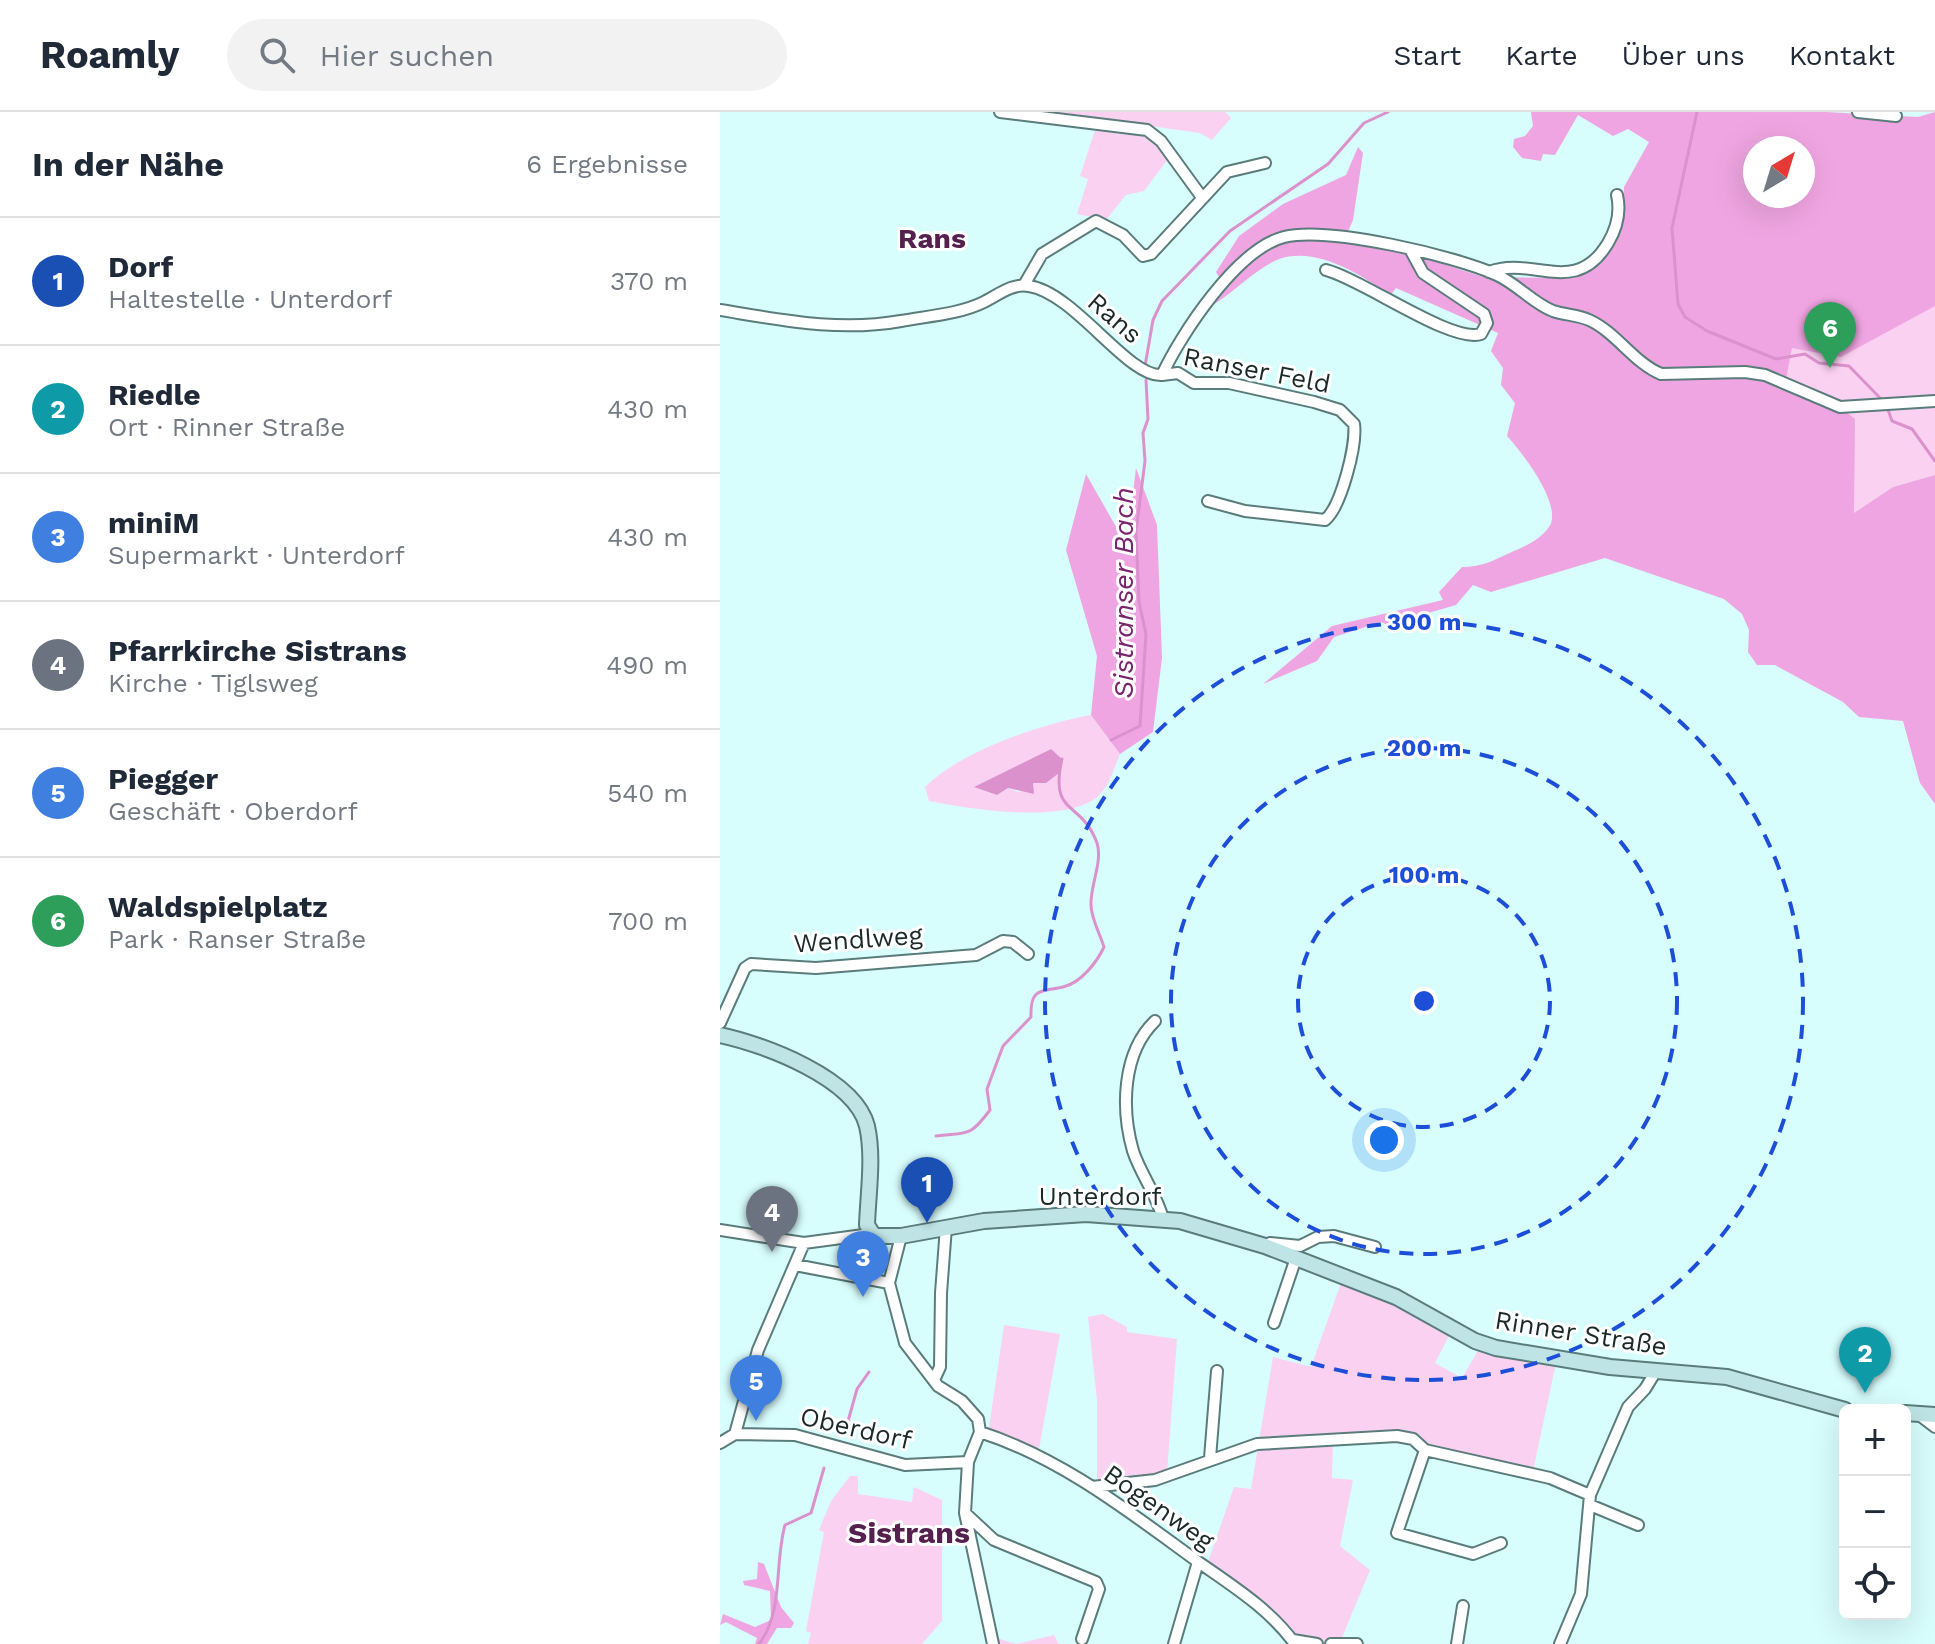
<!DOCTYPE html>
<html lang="de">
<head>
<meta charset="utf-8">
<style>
	:root { --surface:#fff; --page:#f2f2f3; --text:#1f2937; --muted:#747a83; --line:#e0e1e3; --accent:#8c1c7e }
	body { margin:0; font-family:"Work Sans",sans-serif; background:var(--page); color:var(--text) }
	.controls { position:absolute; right:24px; bottom:24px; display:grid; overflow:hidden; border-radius:12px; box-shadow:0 8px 32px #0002 }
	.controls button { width:72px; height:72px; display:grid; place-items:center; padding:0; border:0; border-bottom:2px solid var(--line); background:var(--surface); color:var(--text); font:40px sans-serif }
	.compass { position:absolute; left:1023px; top:24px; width:72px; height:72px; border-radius:50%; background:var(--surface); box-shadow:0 8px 32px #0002; rotate:38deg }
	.you { position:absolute; left:664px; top:1028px; width:28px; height:28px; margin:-20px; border:6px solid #fff; border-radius:50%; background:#1a73e8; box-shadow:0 0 0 12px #1a73e833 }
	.badge { display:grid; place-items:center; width:52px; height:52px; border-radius:50%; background:var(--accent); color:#fff; font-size:26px; font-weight:700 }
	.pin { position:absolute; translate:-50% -66px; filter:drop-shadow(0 2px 4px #0008) }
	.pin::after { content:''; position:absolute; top:42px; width:28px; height:24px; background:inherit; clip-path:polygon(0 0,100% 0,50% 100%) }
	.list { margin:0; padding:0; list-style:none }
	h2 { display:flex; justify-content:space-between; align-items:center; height:104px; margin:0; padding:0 32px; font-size:34px }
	h2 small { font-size:26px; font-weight:400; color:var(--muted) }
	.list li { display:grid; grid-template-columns:52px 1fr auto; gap:24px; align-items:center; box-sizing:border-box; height:128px; padding:0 32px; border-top:2px solid var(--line) }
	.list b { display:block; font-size:30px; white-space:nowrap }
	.list p { margin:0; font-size:26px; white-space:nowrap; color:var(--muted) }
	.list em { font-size:26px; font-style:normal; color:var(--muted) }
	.icon { flex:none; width:44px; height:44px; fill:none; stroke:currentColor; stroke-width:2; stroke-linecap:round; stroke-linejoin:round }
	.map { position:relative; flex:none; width:1215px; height:1532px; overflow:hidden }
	header { display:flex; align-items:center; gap:48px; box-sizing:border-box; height:112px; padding:0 40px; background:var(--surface); border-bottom:2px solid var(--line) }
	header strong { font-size:38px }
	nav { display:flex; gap:44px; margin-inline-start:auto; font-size:28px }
	.search { width:560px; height:72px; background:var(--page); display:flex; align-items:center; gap:20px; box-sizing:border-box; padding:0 28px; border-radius:44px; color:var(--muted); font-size:30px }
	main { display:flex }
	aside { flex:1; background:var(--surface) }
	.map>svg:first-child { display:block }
</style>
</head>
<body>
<header>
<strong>Roamly</strong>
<div class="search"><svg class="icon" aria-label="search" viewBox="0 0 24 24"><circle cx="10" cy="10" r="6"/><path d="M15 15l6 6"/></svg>Hier suchen</div>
<nav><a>Start</a><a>Karte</a><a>Über uns</a><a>Kontakt</a></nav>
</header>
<main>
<aside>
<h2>In der Nähe<small>6 Ergebnisse</small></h2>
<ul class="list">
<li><span class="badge" style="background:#1a4fb4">1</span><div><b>Dorf</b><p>Haltestelle · Unterdorf</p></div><em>370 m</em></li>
<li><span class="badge" style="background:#0f9aa8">2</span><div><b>Riedle</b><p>Ort · Rinner Straße</p></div><em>430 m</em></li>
<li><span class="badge" style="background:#3f7fe0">3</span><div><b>miniM</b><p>Supermarkt · Unterdorf</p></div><em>430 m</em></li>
<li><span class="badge" style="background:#6b7280">4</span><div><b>Pfarrkirche Sistrans</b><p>Kirche · Tiglsweg</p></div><em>490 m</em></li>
<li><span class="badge" style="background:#3f7fe0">5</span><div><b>Piegger</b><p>Geschäft · Oberdorf</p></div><em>540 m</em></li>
<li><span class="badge" style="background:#2e9e5b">6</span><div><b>Waldspielplatz</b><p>Park · Ranser Straße</p></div><em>700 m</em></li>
</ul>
</aside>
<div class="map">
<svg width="1215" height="1532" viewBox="0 0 1215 1532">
	<rect width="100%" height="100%" fill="#d8fdfd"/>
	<path fill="#fbd1f2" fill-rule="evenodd" d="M330 0H505L511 6 492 28 480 21Z
		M376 15C410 20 427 18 448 47L424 79 406 83 386 108 357 102 368 67 360 64Z
		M1215 194V284L1163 286 1162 289H1215V363L1173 375 1133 402 1066 267 1071 236Z
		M371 603 400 642C394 656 389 676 376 686 340 712 250 697 209 689L205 675C241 639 321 612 371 603ZM331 637 313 671 299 680 288 676 277 683 255 675Z
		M621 1171 689 1197 730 1222 715 1251 742 1266 759 1237 836 1251 813 1359 710 1336 697 1326H613L612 1366 633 1368 620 1434 650 1458 621 1528 604 1531 574 1524 553 1501 488 1450 514 1375 531 1377 553 1245 591 1255Z
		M383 1202 407 1215V1220L457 1227 447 1361 426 1368 377 1370V1288L368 1205Z
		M284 1213 340 1222 319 1337 269 1316Z
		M130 1364H138V1382L192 1390 194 1375 222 1388V1509L202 1532H88L91 1521 86 1519 104 1420 99 1418 111 1389Z
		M334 1523 339 1532H278L277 1526 296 1532Z"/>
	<path fill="#efa5e1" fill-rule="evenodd" d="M811 0H1106L1198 5 1215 0V194L1121 245 1072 236 1066 267 1120 295 1135 307 1134 401 1173 375 1215 363V692L1200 671 1183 609 1139 605 1123 590 1055 553H1037L1028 540 1029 518 1022 502 1004 487 885 446 771 480 753 473 736 493 677 510 672 515 661 510 614 525 597 549 543 572 612 514 723 488 719 480 742 455C763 455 774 448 794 439 806 434 821 427 829 415 844 394 801 339 787 324L795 291 781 273 783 256 771 239 778 221 676 176 670 184C643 163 596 134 559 147 538 155 512 182 491 194L506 176 496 160 519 124 563 92 626 63 638 35 643 41 633 108 624 129 684 139 763 165 854 166 878 151 894 133 903 114 904 75 929 30 908 17 893 24 858 3 835 43 823 42 821 49 802 46 793 35 794 27 805 24 813 14ZM1035 36H1083V84H1035Z
		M416 356 437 413 442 546 433 620 400 642 371 603 377 544 346 438 366 362 407 434Z
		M38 1450 44 1452 61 1495 74 1511 71 1516H57L47 1532H35L37 1526 6 1510 0 1513 3 1502 35 1515 51 1508 50 1479 24 1473 23 1469 37 1467Z"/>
	<path fill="#db92cc" d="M331 637 342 647 339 661 326 671H313L314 682 288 676 277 683 254 675Z"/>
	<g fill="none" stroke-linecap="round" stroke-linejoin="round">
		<path stroke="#db92cc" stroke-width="3" d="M977 0 952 116 958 192 965 205 987 219 1056 247 1085 242 1099 251 1129 254 1162 288
			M425 254 433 208 442 189 510 119 608 52 644 11 668 0
			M1167 295 1172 309 1192 317 1215 349
			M391 628 420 614 426 522 419 490 416 420 425 349 423 321 428 307 426 268
			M216 1024C248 1020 249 1026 270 998L267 977 283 934 311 905C310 875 321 880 343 875 361 871 377 850 384 835 380 822 371 806 371 793 370 774 383 749 377 731 361 687 329 705 342 647
			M125 1320 137 1277 149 1260
			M39 1532C64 1500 54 1452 65 1413L91 1401 104 1356"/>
		<defs>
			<path id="street" d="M280 0 427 18 441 29 481 84
				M1138 0 1176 4
				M606 158C642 167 732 232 761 222L767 211 764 202 703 161 691 139
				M769 160C813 143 855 186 888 131 897 116 901 101 897 83
				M304 173 322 142 376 109 403 123 423 144 431 142 507 60 545 51
				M0 198C62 208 119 220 181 209 208 204 240 202 264 190 278 183 292 171 309 174 355 181 408 266 442 263 461 222 517 137 564 125 609 114 735 144 777 163 797 172 814 192 833 199 845 203 858 203 869 208 896 220 914 251 941 262L1025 260 1045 263 1120 295 1215 289
				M442 263 458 261 474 271H509L594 290 620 298 634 312C637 333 621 395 605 408L525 399 488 389
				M435 909C402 941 401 997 413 1039 421 1063 437 1083 443 1107
				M0 911 25 856 31 852 96 856 256 843 283 829 293 830 308 842
				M0 1118 84 1131 151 1122
				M550 1131 580 1134 598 1125 614 1124 655 1135
				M75 1153 169 1171 185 1231 218 1274 242 1289 258 1307 260 1320 248 1350 245 1401 273 1532
				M169 1171 181 1124
				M554 1211 576 1146
				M214 1268 220 1255 221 1181 226 1115
				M1198 1302 1215 1315
				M260 1320C341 1346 408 1399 477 1449 511 1473 550 1497 575 1532
				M15 1322 75 1323 185 1353 248 1350
				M15 1322 38 1238 84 1131
				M0 1331 15 1322
				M705 1338 677 1421 753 1442 781 1431
				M490 1346 497 1259
				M372 1375 435 1368 537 1332 677 1324 693 1327 705 1338 830 1366 870 1383
				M870 1393 918 1413
				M245 1401 274 1428 376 1470 379 1477 362 1527
				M573 1528 597 1532
				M454 1532 478 1450
				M611 1532H637
				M737 1532 743 1494
				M840 1532 861 1482 870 1383 908 1295 925 1277 936 1259"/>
			<path id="secondary" d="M0 923C43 932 135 966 147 1014 154 1045 148 1082 147 1113L154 1124H181L264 1109 366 1102 460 1109 545 1134 676 1185 755 1229 776 1236 890 1255 1007 1265 1125 1298
				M1185 1301 1215 1303"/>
		</defs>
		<use href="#street" stroke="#5a7c7b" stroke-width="14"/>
		<use href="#secondary" stroke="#5a7c7b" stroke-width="18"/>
		<use href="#street" stroke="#fff" stroke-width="10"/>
		<use href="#secondary" stroke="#bee4e5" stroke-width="14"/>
	</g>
	<g fill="none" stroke="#1d4ed8" stroke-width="4" stroke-dasharray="14 10">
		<circle cx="704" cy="889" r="126"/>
		<circle cx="704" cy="889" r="253"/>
		<circle cx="704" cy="889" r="379"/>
	</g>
	<g text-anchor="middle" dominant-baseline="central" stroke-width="6" stroke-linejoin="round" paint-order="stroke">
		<g font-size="26" fill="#1b2929" stroke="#fff">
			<text transform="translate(395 206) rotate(41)">Rans</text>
			<text transform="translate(537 258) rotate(11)">Ranser Feld</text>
			<text transform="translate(138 827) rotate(-4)">Wendlweg</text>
			<text x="380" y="1084">Unterdorf</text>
			<text transform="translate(861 1221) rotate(9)">Rinner Straße</text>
			<text transform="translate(136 1316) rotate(13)">Oberdorf</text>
			<text transform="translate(439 1395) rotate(35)">Bogenweg</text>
		</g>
		<g font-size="28" font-weight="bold" fill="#55204d" stroke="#fff">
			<text x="212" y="126">Rans</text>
		</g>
		<g font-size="28" font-style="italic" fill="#79256d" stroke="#fff">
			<text transform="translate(403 481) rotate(-90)">Sistranser Bach</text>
		</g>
		<g font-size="30" font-weight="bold" fill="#55204d" stroke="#fff">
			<text x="189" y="1420">Sistrans</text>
		</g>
	</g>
	<circle cx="704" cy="889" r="12" fill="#1d4ed8" stroke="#fff" stroke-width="4"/>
	<g font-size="24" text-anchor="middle" font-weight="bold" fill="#1d4ed8" stroke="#fff" stroke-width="6" stroke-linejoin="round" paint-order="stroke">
		<text x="704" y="518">300 m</text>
		<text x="704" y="644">200 m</text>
		<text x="704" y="771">100 m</text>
	</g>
</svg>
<div class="controls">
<button>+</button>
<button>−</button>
<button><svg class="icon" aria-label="locate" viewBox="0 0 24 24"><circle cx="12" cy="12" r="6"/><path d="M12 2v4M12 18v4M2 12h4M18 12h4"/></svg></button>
</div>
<svg class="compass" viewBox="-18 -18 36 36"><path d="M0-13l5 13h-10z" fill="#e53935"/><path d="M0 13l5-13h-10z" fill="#747a83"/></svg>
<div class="you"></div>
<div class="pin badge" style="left:207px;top:1111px;background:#1a4fb4">1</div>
<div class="pin badge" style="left:1145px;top:1281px;background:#0f9aa8">2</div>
<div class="pin badge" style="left:143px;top:1185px;background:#3f7fe0">3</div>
<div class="pin badge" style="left:52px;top:1140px;background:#6b7280">4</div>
<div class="pin badge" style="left:36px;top:1309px;background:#3f7fe0">5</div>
<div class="pin badge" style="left:1110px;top:256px;background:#2e9e5b">6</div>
</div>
</main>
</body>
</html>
